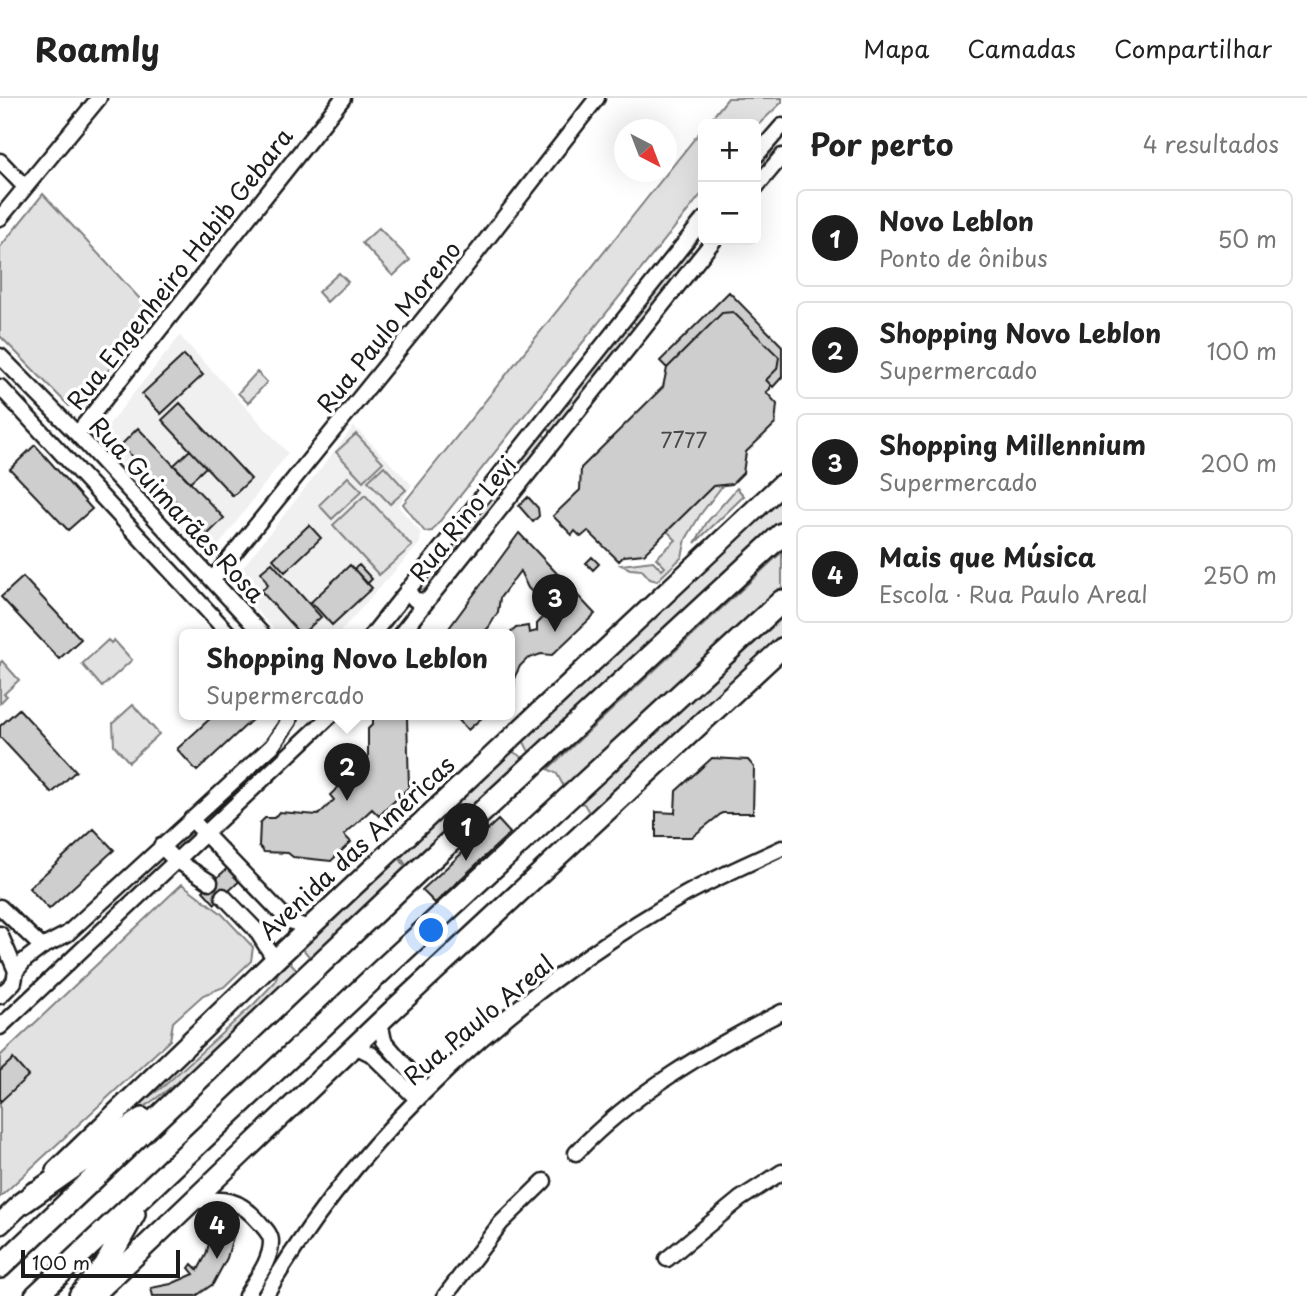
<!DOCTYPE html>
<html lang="pt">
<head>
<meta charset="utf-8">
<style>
	:root { --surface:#fff; --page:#f6f6f6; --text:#222; --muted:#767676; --line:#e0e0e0; --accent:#1c1c1c }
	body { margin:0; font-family:"Playpen Sans",sans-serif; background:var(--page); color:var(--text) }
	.controls { position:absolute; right:21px; top:21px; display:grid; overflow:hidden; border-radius:10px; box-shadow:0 7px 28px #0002 }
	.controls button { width:63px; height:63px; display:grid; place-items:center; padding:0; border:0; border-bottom:2px solid var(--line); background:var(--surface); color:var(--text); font:35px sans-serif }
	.compass { position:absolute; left:614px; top:21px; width:63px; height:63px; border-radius:50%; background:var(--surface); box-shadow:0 7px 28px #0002; rotate:138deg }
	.scale { position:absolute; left:21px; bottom:18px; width:159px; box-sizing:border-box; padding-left:7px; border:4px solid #1c1c1c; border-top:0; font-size:19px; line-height:24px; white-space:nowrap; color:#1c1c1c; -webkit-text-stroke:5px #fff; paint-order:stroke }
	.you { position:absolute; left:432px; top:833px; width:24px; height:24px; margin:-18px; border:5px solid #fff; border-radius:50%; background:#1a73e8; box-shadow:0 0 0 10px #1a73e833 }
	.badge { display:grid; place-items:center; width:46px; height:46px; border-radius:50%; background:var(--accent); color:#fff; font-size:23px; font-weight:700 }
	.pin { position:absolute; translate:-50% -58px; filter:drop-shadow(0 2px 4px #0008) }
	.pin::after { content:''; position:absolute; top:37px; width:24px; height:21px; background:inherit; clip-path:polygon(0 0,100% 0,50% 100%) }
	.popup { position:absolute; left:179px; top:531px; width:336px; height:91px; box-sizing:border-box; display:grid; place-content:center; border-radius:10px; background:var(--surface); filter:drop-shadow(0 2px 5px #0005); font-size:23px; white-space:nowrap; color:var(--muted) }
	.popup b { font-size:26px; color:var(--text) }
	.popup::after { content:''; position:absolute; left:50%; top:100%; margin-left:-14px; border:14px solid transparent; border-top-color:var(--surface) }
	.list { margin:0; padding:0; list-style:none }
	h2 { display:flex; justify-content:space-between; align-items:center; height:91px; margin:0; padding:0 28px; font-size:30px }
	h2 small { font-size:23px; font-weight:400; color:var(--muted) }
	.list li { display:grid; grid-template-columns:46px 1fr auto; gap:21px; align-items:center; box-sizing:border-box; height:98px; margin:0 14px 14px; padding:0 14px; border:2px solid var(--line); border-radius:10px }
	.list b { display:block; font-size:26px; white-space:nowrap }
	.list p { margin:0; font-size:23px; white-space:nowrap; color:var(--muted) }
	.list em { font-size:23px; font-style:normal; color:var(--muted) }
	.map { position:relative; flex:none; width:782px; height:1198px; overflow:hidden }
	header { display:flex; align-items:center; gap:42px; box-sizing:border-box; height:98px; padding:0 35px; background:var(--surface); border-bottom:2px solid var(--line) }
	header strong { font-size:33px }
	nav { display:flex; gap:38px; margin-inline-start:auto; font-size:24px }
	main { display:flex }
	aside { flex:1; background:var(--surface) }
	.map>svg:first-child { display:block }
</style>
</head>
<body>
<header>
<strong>Roamly</strong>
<nav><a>Mapa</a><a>Camadas</a><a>Compartilhar</a></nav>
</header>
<main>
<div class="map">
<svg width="782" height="1198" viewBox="0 0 782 1198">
	<rect width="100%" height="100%" fill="#fff"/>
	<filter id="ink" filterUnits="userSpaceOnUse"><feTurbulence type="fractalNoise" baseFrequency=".0143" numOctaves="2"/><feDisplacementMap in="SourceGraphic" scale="14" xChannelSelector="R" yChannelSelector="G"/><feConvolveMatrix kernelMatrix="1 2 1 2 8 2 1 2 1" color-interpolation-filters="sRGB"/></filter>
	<g filter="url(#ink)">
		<path fill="#f0f0f0" d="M180 238 288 355 216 451 209 454 201 452 101 342V336Z
			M354 328 412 387 398 408 421 435 420 445 337 537H279L241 495 236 484 239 474Z"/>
		<path fill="#e2e2e2" stroke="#7f7f7f" stroke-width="2" d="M728 0H782V4L756 29V26H707Z
			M703 30V94L432 433 425 434 403 406Z
			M43 96 153 215 81 307 69 308 0 238V149Z
			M379 130 410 162 393 178 362 145Z
			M687 150 696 157 639 229 630 221Z
			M339 175 348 184 327 204 318 194Z
			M626 224 636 232 553 336 548 330 542 329Z
			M257 274 267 284 248 305 238 295Z
			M537 335 544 337 548 342 519 377 510 370Z
			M356 336 383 364 363 383 336 354Z
			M384 368 406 392 390 406 368 383Z
			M508 374 516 381 427 492H422L419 488Z
			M348 379 362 393 332 421 319 407Z
			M723 387 700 417 686 441 682 459 657 483 650 481 642 472 630 471 621 467 653 463 662 472 665 469 656 460 676 442 667 433 713 388Z
			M737 390 744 398 695 445 707 424Z
			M782 395V423L537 658 528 652 523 642 711 466Z
			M365 397 412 448 379 477 333 427Z
			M782 454V489L564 689 557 676 548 671Z
			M782 520V540L590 716 584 706 574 703 669 616 736 562Z
			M108 542 111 545 114 542 132 562 102 589 82 566Z
			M2 563 19 582 4 596 7 598 0 605V565Z
			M133 607 159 636 129 664 114 647 113 625Z
			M510 652 530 664 432 752 407 770 403 782 260 918 166 993 106 1037 137 1007 164 988 254 906 275 884 278 874 289 863 300 875 313 863 302 850Z
			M182 786 221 815 253 849 251 863 224 889 203 897 173 924 170 942 0 1099V958Z"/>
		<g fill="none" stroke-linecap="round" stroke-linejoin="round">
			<path stroke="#7a7a7a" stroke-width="3.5" d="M399 758 407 770"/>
		</g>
		<path fill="#cecece" stroke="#1c1c1c" stroke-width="2" d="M729 194 782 248V279L773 289 766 282 777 271 779 259 733 214 722 215 667 270 660 263Z
			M733 214 779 259 777 271 766 282 770 286V291L766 294 777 306 775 326 746 354 743 375 732 386 713 388 644 456 624 458 619 463 588 433 581 439 575 433 572 437 553 418 580 392 581 370 663 289 667 270 722 215Z
			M184 257 203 277 161 316 142 296Z
			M180 305 251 381 233 398 162 322Z
			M138 330 224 420 207 437 121 347Z
			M35 347 92 411 68 432 10 371Z
			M190 352 206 369 190 384 174 367Z
			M528 399 538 410 539 418 533 424 519 408Z
			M309 427 321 440 285 474 273 461Z
			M519 435 595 516 552 557 541 556 527 561 520 568 515 578 514 591 510 595V537H508L516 530 528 528 529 535 537 533V526L556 506 538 500 528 490 520 473 500 500 498 514 489 529 481 537H444Z
			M592 459 599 466 593 472 586 465Z
			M272 465 321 519 301 537 261 493 268 487 261 474Z
			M350 467 372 490 332 527 311 504Z
			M359 467 372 481 367 486 354 471Z
			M23 479 81 541 59 561 1 499Z
			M19 611 76 673 52 695 0 639V628Z
			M214 617H257L197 673 177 651Z
			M404 617 407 620 409 689 379 718 372 711 344 737 351 744 331 763 293 759 288 755 264 754 259 748 260 725 265 720H274L279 714 318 717 334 702 330 697 347 681 350 685 368 669V631L373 626V618Z
			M454 617H485L468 632Z
			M712 660 748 662 754 669 753 715H722L692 739H656V714L675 715 676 693Z
			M498 722 510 735 435 805 422 792Z
			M94 731 114 752 49 811 29 790Z
			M236 762 248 775 215 806 203 793Z
			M13 961 28 978 0 1004V973Z
			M213 1130 234 1135 227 1160 213 1186 196 1198H153L151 1190 171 1186 194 1176 189 1170 192 1166 198 1172 206 1157Z"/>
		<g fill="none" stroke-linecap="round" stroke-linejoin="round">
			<defs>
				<path id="minor" d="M756 58 782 28
					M0 63 25 89
					M756 89 782 58
					M0 120 99 0
					M0 258 77 336 263 537
					M0 289 230 537
					M77 336 343 0
					M212 482 456 181 597 0
					M407 492 415 502 427 503 714 142
					M372 537 703 122
					M400 537 427 503
					M191 721 282 816 290 823 308 830
					M161 748 173 760 210 784
					M223 798 256 832 275 862
					M0 809 42 849
					M0 836 16 873
					M0 898 14 884 16 873 25 862 42 849 67 836 272 648 289 623 290 617
					M380 924 384 943 426 992
					M0 929 331 617
					M355 948 371 956 417 1001
					M576 1055C633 995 708 951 782 914
					M192 1104C224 1099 239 1100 260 1125 265 1131 271 1136 271 1144 271 1163 255 1182 246 1198
					M667 1161 740 1101 782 1074
					M265 1198C364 1030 517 892 686 796 717 779 750 765 782 750
					M445 1198 501 1125 544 1083"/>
				<path id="major" d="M56 1073 275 862 782 386
					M0 1126 34 1094
					M93 1198 380 924 782 550"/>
				<path id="highway" d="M22 1105 142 1021
					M0 1169 415 776 782 436
					M36 1198 382 872 782 503
					M80 1198 105 1168 134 1116"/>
			</defs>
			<use href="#minor" stroke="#1c1c1c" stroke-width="19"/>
			<use href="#major" stroke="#1c1c1c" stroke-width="24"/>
			<use href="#highway" stroke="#1c1c1c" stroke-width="26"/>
			<use href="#minor" stroke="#fff" stroke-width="14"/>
			<use href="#major" stroke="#fff" stroke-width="19"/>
			<use href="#highway" stroke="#fff" stroke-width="21"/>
		</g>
	</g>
	<g text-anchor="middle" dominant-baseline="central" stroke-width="7" stroke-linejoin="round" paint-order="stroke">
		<g font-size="21" fill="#484848">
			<text x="684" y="341">7777</text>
		</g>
		<g font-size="24" fill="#1c1c1c" stroke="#fff">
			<text transform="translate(179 170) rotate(-52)">Rua Engenheiro Habib Gebara</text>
			<text transform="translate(388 228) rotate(-51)">Rua Paulo Moreno</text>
			<text transform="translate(178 411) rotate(47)">Rua Guimarães Rosa</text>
			<text transform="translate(462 420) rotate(-51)">Rua Rino Levi</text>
			<text transform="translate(356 749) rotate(-43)">Avenida das Américas</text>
			<text transform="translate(478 921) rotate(-40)">Rua Paulo Areal</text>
		</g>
	</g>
</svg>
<div class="controls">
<button>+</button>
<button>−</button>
</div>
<svg class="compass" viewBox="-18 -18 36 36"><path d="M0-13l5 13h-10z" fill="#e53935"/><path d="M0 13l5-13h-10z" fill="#767676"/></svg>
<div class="scale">100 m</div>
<div class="you"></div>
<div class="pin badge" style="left:466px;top:763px">1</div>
<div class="pin badge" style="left:347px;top:703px">2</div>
<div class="popup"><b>Shopping Novo Leblon</b>Supermercado</div>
<div class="pin badge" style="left:555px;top:534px">3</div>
<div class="pin badge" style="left:217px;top:1161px">4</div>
</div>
<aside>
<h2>Por perto<small>4 resultados</small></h2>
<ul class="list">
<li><span class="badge">1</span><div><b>Novo Leblon</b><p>Ponto de ônibus</p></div><em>50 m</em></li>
<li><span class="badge">2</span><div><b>Shopping Novo Leblon</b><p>Supermercado</p></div><em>100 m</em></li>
<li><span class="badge">3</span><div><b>Shopping Millennium</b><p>Supermercado</p></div><em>200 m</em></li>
<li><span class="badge">4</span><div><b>Mais que Música</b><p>Escola · Rua Paulo Areal</p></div><em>250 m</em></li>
</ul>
</aside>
</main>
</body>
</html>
